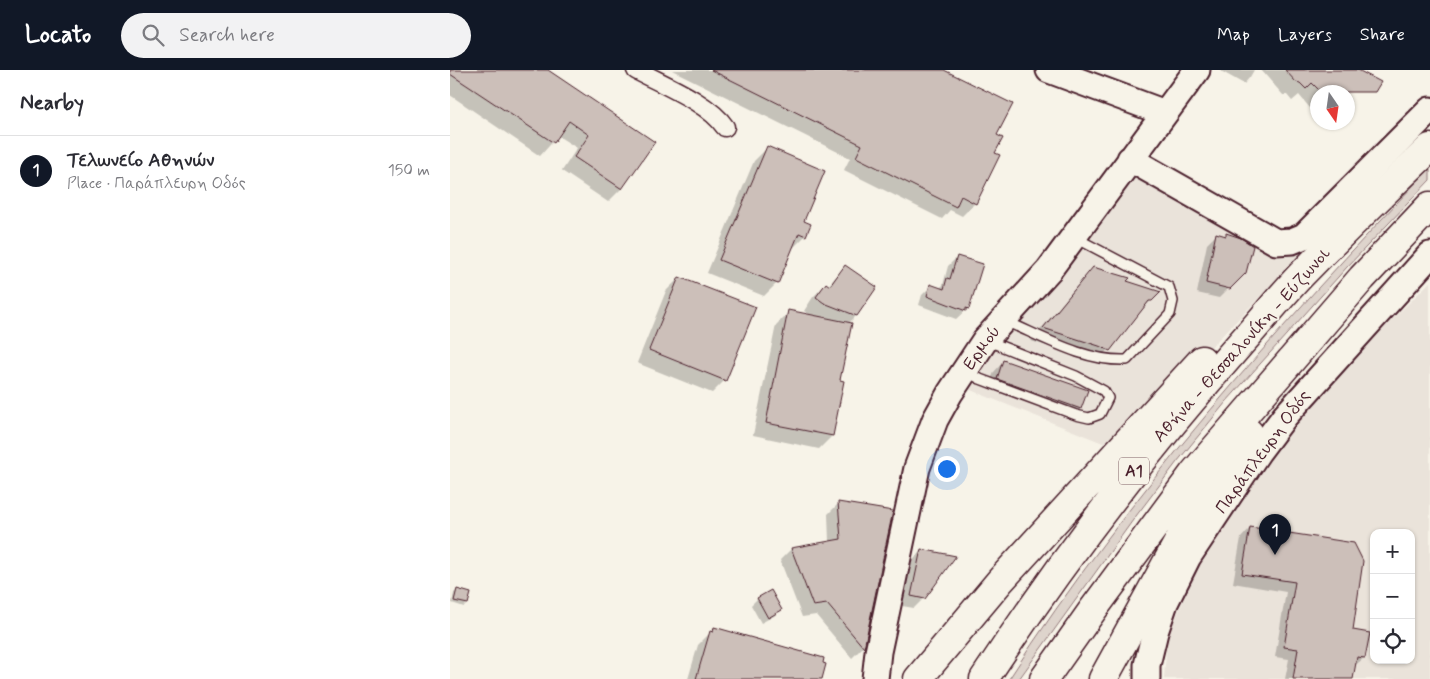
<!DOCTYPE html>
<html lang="en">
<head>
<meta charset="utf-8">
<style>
	:root { --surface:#fff; --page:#f2f2f3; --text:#2b2b33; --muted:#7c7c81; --line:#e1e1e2; --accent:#111827 }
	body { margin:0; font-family:Mynerve,sans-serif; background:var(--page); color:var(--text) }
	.controls { position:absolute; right:15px; bottom:15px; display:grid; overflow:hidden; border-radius:10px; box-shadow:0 1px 4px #0004 }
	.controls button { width:45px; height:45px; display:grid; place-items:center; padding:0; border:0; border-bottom:1px solid var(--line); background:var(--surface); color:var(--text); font:25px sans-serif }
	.compass { position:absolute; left:860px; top:15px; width:45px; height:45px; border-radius:50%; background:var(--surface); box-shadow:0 1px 4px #0004; rotate:167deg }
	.you { position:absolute; left:496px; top:398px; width:18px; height:18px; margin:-12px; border:4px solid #fff; border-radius:50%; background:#1a73e8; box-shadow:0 0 0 8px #1a73e833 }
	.badge { display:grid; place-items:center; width:32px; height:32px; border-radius:50%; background:var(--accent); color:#fff; font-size:16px; font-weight:700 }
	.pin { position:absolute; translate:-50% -41px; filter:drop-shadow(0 1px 2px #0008) }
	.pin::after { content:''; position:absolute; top:26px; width:18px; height:15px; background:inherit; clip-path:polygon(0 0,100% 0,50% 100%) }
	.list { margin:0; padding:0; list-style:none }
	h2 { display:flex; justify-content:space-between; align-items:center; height:65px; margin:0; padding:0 20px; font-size:21px }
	h2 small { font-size:16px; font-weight:400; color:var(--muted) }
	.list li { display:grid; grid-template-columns:32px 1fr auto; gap:15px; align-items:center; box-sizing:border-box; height:70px; padding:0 20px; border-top:1px solid var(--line) }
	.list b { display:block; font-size:19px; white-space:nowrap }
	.list p { margin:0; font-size:16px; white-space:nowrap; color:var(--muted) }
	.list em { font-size:16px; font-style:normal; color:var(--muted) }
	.icon { flex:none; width:28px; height:28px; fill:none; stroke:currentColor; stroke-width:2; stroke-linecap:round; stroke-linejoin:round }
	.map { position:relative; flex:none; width:980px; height:609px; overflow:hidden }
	header { display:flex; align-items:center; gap:30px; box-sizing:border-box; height:70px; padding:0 25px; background:var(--accent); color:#fff }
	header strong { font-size:24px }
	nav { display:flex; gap:28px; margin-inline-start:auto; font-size:18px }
	.search { width:350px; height:45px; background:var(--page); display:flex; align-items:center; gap:12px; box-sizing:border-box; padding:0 18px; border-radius:28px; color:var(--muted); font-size:19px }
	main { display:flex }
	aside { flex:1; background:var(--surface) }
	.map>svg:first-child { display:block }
</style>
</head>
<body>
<header>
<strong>Locato</strong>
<div class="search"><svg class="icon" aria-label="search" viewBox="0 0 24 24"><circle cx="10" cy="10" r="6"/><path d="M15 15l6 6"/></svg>Search here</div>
<nav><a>Map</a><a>Layers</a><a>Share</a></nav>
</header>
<main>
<aside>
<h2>Nearby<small></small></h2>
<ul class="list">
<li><span class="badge">1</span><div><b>Τελωνείο Αθηνών</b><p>Place · Παράπλευρη Οδός</p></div><em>150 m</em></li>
</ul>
</aside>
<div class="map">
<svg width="980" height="609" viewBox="0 0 980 609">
	<rect width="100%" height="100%" fill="#f7f3e8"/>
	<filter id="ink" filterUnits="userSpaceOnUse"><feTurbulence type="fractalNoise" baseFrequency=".02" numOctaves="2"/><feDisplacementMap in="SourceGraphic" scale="10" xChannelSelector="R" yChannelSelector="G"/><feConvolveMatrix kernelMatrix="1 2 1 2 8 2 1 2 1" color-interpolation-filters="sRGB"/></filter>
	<g filter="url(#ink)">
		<path fill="#eae3da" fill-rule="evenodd" d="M681 100 842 181 848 188 663 377 513 317Z
			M980 212V609H714L717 568 743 507 798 414 887 304ZM924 463H961V590H924Z"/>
		<path fill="#ded4cc" stroke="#947a7c" d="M980 98V110L897 197 776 332 727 392 683 450 569 609H559C679 423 828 258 980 98Z"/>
		<path fill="#0003" d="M0 0H95L203 72 171 119 158 132 112 101 127 78 108 66 90 86 0 25Z
			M222 0H491L545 66 544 84 525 133 512 146 500 140 492 149 394 100 400 88Z
			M769 0H804L800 7 794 14Z
			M811 0H905L902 17 895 22H868V37L865 34 860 38 849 25 842 31 837 25H833Z
			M317 78 352 152 355 166 342 179 327 213 314 226 257 203 304 91Z
			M767 164 775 167 776 165 795 202 769 228 747 223 757 174Z
			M507 187 518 238 506 249 469 235 472 225 481 216 489 219 493 215 498 196Z
			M395 196 426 217 406 246 398 254 382 366 369 379 303 365 326 255 339 242 362 246 354 241 363 227 376 214 378 216Z
			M644 198 675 212 701 230 646 293 636 288 581 271 631 211Z
			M229 208 275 310 262 323 187 293 216 221Z
			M553 292 630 338 620 348 538 318 544 302Z
			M389 433 442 442 413 577 402 588 366 545 352 547 330 490 341 479 379 472 378 444Z
			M800 458 914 588 903 597 902 609H835L839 589 825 587 836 522 783 513 791 468Z
			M472 480 474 528 464 538 452 536 462 490Z
			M7 520 17 534 14 537 2 533 4 523Z
			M321 522 331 539 324 546 311 553 301 535 307 529Z
			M264 559 375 595 371 609H238L248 575Z"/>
		<path fill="#ccbfb9" stroke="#4a1f2b" d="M0 0H98L205 72 172 119 124 87 139 65 119 51 104 73 0 4Z
			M261 0H494L563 34 547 65 553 68 545 83 550 85 526 134 511 126 506 137 406 87 412 75Z
			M835 0H908L931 12 925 22H871L862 13 856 19 850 13 846 12Z
			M317 76 375 101 354 151 361 154 356 166 349 163 328 214 269 190Z
			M766 163 776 166V163L791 168 803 176 796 203 780 219 756 213Z
			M507 186 533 194 519 239 516 238V241L477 226 480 214 494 219 497 208 500 209Z
			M395 195 427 217 407 246 374 233 366 227 376 213 380 216Z
			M643 197 680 208 677 211 711 222 702 231H699L660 281 649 276 593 258Z
			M229 207 306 237 276 311 199 280Z
			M338 240 402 253 390 310 394 311 383 366 316 353Z
			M553 290 638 320 631 339 547 309Z
			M388 432 443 441 414 578 377 534 363 536 341 478 391 469Z
			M800 457 904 473 913 491 903 560 920 563 915 588 907 587 903 609H843L848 579 834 577 845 512 792 504Z
			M471 479 506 486 475 529 461 526Z
			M7 519 21 523 18 534 4 531Z
			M321 520 332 540 318 548 307 528Z
			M264 557 374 588 373 593 376 594 372 609H246L260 561 263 562Z"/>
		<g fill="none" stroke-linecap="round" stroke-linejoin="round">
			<defs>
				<path id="lane" d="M555 251C593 267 635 292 677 290L720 244 723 231 719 217 624 167
					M516 301 530 309 626 345 639 348 650 344 658 328 654 321 626 306 538 271"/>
				<path id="street" d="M186 0C212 14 259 33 275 57"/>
				<path id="secondary" d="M599 0 715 43
					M680 89 826 172 842 171 854 166 980 40
					M425 609 428 582 467 398 485 350 500 323 535 270 599 200 747 0
					M697 609V595L705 562 715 533 738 487 808 382 835 346 980 185"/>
				<path id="highway" d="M468 609 550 511 752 290
					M534 609C611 492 698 378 791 273 811 251 830 227 851 205 893 162 936 120 980 78
					M594 609 642 541 744 403 912 208 980 136
					M653 609 736 458 799 363"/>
			</defs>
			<use href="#lane" stroke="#4a1f2b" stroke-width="12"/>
			<use href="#street" stroke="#4a1f2b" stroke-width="21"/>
			<use href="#secondary" stroke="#4a1f2b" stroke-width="29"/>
			<use href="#highway" stroke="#4a1f2b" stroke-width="31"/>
			<use href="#lane" stroke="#f7f3e8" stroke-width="9"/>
			<use href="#street" stroke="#f7f3e8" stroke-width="18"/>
			<use href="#secondary" stroke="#f7f3e8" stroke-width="25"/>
			<use href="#highway" stroke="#f7f3e8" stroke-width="28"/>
		</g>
	</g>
	<g text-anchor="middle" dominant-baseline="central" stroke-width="4" stroke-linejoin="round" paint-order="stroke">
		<rect fill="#f7f3e8" stroke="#7e5f64" stroke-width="1" x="669" y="387.5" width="30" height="27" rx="4"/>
		<g font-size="16" font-weight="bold" fill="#4a1f2b">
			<text x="684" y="401">Α1</text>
		</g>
		<g font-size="18" fill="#4a1f2b" stroke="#f7f3e8">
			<text transform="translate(792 275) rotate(-48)">Αθήνα - Θεσσαλονίκη - Εύζωνοι</text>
			<text transform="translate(532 278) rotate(-54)">Ερμού</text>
			<text transform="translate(813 382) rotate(-54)">Παράπλευρη Οδός</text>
		</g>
	</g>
</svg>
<div class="controls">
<button>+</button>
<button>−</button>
<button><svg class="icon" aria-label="locate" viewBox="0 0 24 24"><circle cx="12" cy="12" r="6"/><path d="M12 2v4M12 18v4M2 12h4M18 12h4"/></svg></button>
</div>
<svg class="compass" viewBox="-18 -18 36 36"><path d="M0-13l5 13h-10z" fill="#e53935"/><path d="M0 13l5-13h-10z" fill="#7c7c81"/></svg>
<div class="you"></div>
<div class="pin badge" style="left:825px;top:485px">1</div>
</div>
</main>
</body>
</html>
